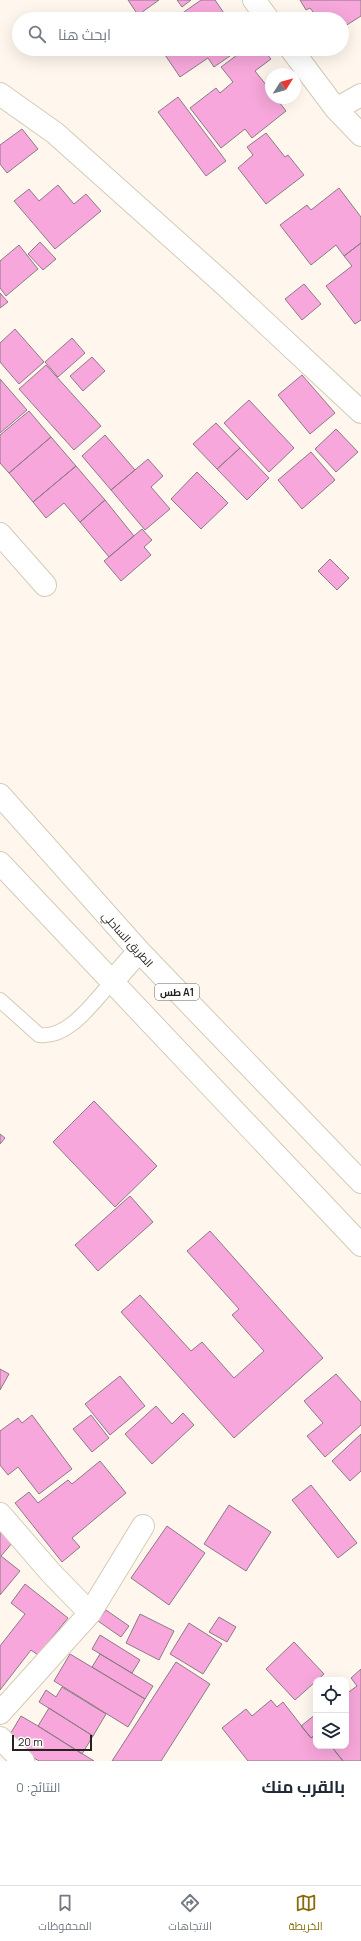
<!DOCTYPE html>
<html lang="ar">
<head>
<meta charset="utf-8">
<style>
	:root { --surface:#fff; --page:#f2f2f3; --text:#1f2937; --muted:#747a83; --line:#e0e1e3; --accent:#8a6b0b }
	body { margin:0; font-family:Manrope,Cairo,sans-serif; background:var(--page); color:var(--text); direction:rtl }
	.controls { position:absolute; right:12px; bottom:12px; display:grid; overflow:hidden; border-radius:8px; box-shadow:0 4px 16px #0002 }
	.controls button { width:36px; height:36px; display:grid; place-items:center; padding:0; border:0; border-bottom:1px solid var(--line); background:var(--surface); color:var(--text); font:20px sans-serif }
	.compass { position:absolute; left:265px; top:68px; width:36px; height:36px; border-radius:50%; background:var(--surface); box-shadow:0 4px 16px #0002; rotate:53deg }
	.scale { position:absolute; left:12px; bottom:10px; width:80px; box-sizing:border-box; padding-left:4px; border:2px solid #27231c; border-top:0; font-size:11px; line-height:14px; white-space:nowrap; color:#27231c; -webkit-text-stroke:3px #fff; paint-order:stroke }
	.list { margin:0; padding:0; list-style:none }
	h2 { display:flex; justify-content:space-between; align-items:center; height:52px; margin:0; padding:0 16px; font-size:17px }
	h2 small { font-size:13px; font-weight:400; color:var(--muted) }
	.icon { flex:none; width:22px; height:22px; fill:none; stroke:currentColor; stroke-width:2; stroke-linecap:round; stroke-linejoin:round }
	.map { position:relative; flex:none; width:361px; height:1761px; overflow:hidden; direction:ltr }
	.search { position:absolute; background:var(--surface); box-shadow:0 4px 16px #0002; left:12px; right:12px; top:12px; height:44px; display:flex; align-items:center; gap:10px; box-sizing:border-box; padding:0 14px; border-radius:22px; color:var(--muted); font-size:15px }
	.sheet { height:124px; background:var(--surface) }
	nav { display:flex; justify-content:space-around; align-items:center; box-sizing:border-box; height:56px; border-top:1px solid var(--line); background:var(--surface); font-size:11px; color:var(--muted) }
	nav a { display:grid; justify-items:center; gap:2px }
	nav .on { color:var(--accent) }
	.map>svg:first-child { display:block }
</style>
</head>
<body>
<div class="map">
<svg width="361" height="1761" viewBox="0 0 361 1761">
	<rect width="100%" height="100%" fill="#fff7ed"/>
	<path fill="#f7a7db" stroke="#8c7b85" d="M128 0H159L138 15Z
		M177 0H191L182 7Z
		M201 0H215L228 19H174Z
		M300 0H361V16L342 28V19H327L323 12 316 16 310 8 306 10Z
		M161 49H240L214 67 208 58 180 77Z
		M245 49H263L271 59 255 71 271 91V98H276L286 111 252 138 245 129 221 148 190 108 216 88 220 93 233 82 221 67Z
		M178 97 226 161 206 176 158 112Z
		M22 129 38 149 7 173 0 164V145Z
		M266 133 285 157 288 155 304 175 266 204 238 168 253 155 247 147Z
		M58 185 74 204 86 194 101 211 55 249 14 201 29 189 39 201Z
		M339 188 361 217V243L344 256 336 245 311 265 280 225 307 205 311 210Z
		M40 242 56 259 43 270 28 254Z
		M361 243V320L355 324 326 286 352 266 344 256Z
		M19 245 38 269 6 296 0 288V261Z
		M304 284 321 304 302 320 285 299Z
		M0 293 8 302 0 308Z
		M15 329 44 362 19 384 0 362V343Z
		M72 338 85 353 58 377 45 362Z
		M92 357 105 371 83 391 70 376Z
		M46 365 101 426 74 450 19 389Z
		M302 375 335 413 310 434 278 395Z
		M0 379 27 410 0 433Z
		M249 400 294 448 269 472 224 423Z
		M29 411 51 437 9 473 0 463V435Z
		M216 423 240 448 217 469 193 444Z
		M336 429 358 452 336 472 315 449Z
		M105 435 135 470 111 490 82 456Z
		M51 437 76 466 33 502 9 473Z
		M240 448 269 478 247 500 217 469Z
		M311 452 335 480 302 509 278 480Z
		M148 459 163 476 151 487 170 509 145 530 111 490Z
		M76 466 105 500 80 522 64 503 46 518 33 502Z
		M197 472 228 503 201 529 171 499Z
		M105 500 134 536 109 557 80 522Z
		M142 529 152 540 144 547 151 555 121 581 104 561Z
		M330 559 349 578 337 590 318 571Z
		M94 1101 157 1166 115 1207 53 1142Z
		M0 1134 5 1138 0 1144Z
		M130 1196 153 1222 98 1271 75 1245Z
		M210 1231 323 1358 234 1438 121 1312 140 1295 191 1351 202 1342 234 1378 264 1351 232 1315 239 1309 187 1251Z
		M0 1369 9 1374 0 1390Z
		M336 1374 361 1402V1425L325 1457 307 1436 323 1423 304 1401Z
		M120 1376 145 1406 110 1435 85 1404Z
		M156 1406 172 1424 183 1413 194 1425 152 1464 125 1434Z
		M32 1415 72 1469 39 1494 18 1467 8 1475 0 1465V1431L18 1418 22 1423Z
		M91 1415 109 1438 92 1452 73 1429Z
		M361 1434V1471L350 1481 332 1461Z
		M100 1461 126 1493 72 1538 80 1547 62 1562 15 1503 29 1492 38 1503 68 1480 72 1484Z
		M311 1485 357 1543 338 1558 292 1500Z
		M229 1505 271 1532 246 1571 204 1544Z
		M167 1526 205 1553 169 1605 131 1578Z
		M0 1531 13 1542 1 1556 20 1571 0 1595Z
		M25 1584 68 1618 38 1655 31 1650 0 1690V1646L25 1614 11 1603Z
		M106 1610 129 1626 121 1637 98 1621Z
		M140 1614 174 1631 159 1660 126 1643Z
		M219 1617 236 1627 227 1642 209 1632Z
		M189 1623 222 1644 203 1674 170 1654Z
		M100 1635 140 1660 132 1673 92 1649Z
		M294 1642 324 1674 295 1700 266 1669Z
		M70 1654 145 1699 128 1727 54 1681Z
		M100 1654 153 1686 145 1699 92 1667Z
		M176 1662 210 1684 161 1761H112Z
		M361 1669V1761H343L331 1746H346V1694L357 1686 351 1678Z
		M62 1687 106 1714 93 1736 39 1702 46 1690 56 1697Z
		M271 1700 277 1707 283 1702 311 1738 316 1734V1746H331L343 1761H248L222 1728 246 1709 252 1716Z
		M49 1708 93 1736 82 1754 38 1726Z
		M316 1714V1734L311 1738 301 1726Z
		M21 1716 38 1726 94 1761H39L6 1741Z"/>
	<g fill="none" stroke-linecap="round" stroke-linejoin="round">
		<defs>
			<path id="lane" d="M0 1000 39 1035C69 1039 93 1002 112 982"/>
			<path id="street" d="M254 0 268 19
				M291 49 336 109 361 135
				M0 94 55 133 225 285 361 412
				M336 109 361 95
				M0 534 45 585
				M0 1514 52 1574 90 1613
				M0 1713 90 1613 143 1526
				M0 1738 23 1761"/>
			<path id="highway" d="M0 795 139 951 361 1182
				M0 863 361 1245
				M112 982 139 951"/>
		</defs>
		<use href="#lane" stroke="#d5cab9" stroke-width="16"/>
		<use href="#street" stroke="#d5cab9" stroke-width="24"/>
		<use href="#highway" stroke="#d5cab9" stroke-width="24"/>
		<use href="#lane" stroke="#fff" stroke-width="14"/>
		<use href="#street" stroke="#fff" stroke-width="22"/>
		<use href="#highway" stroke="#fff" stroke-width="22"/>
	</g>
	<g text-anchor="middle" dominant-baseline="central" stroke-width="3" stroke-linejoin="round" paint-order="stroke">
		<rect fill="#fff" stroke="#686560" stroke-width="1" x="155" y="984" width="44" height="16" rx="3"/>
		<g font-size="10" font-weight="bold" fill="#27231c">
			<text x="177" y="992">طس A1</text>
		</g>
		<g font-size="11" fill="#27231c" stroke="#fff">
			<text transform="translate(128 939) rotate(48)">الطريق الساحلي</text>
		</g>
	</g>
</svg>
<div class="controls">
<button><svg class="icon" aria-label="locate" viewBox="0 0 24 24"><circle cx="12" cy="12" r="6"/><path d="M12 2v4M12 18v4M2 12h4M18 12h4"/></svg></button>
<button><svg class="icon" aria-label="layers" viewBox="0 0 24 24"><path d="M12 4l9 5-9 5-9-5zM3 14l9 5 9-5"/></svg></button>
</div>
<svg class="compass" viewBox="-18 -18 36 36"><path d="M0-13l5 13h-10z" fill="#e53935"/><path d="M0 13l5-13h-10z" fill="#747a83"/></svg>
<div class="scale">20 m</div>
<div class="search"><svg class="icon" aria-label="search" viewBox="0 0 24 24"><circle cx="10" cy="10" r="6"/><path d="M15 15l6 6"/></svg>ابحث هنا</div>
</div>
<section class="sheet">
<h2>بالقرب منك<small>النتائج: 0</small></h2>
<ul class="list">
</ul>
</section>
<nav>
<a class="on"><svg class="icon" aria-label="map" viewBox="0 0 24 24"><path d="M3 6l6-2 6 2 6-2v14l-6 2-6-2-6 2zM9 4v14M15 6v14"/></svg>الخريطة</a>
<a><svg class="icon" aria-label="directions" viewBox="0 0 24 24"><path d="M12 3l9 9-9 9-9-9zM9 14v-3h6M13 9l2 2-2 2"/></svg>الاتجاهات</a>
<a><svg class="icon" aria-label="saved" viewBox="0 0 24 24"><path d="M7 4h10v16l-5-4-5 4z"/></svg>المحفوظات</a>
</nav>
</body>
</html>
